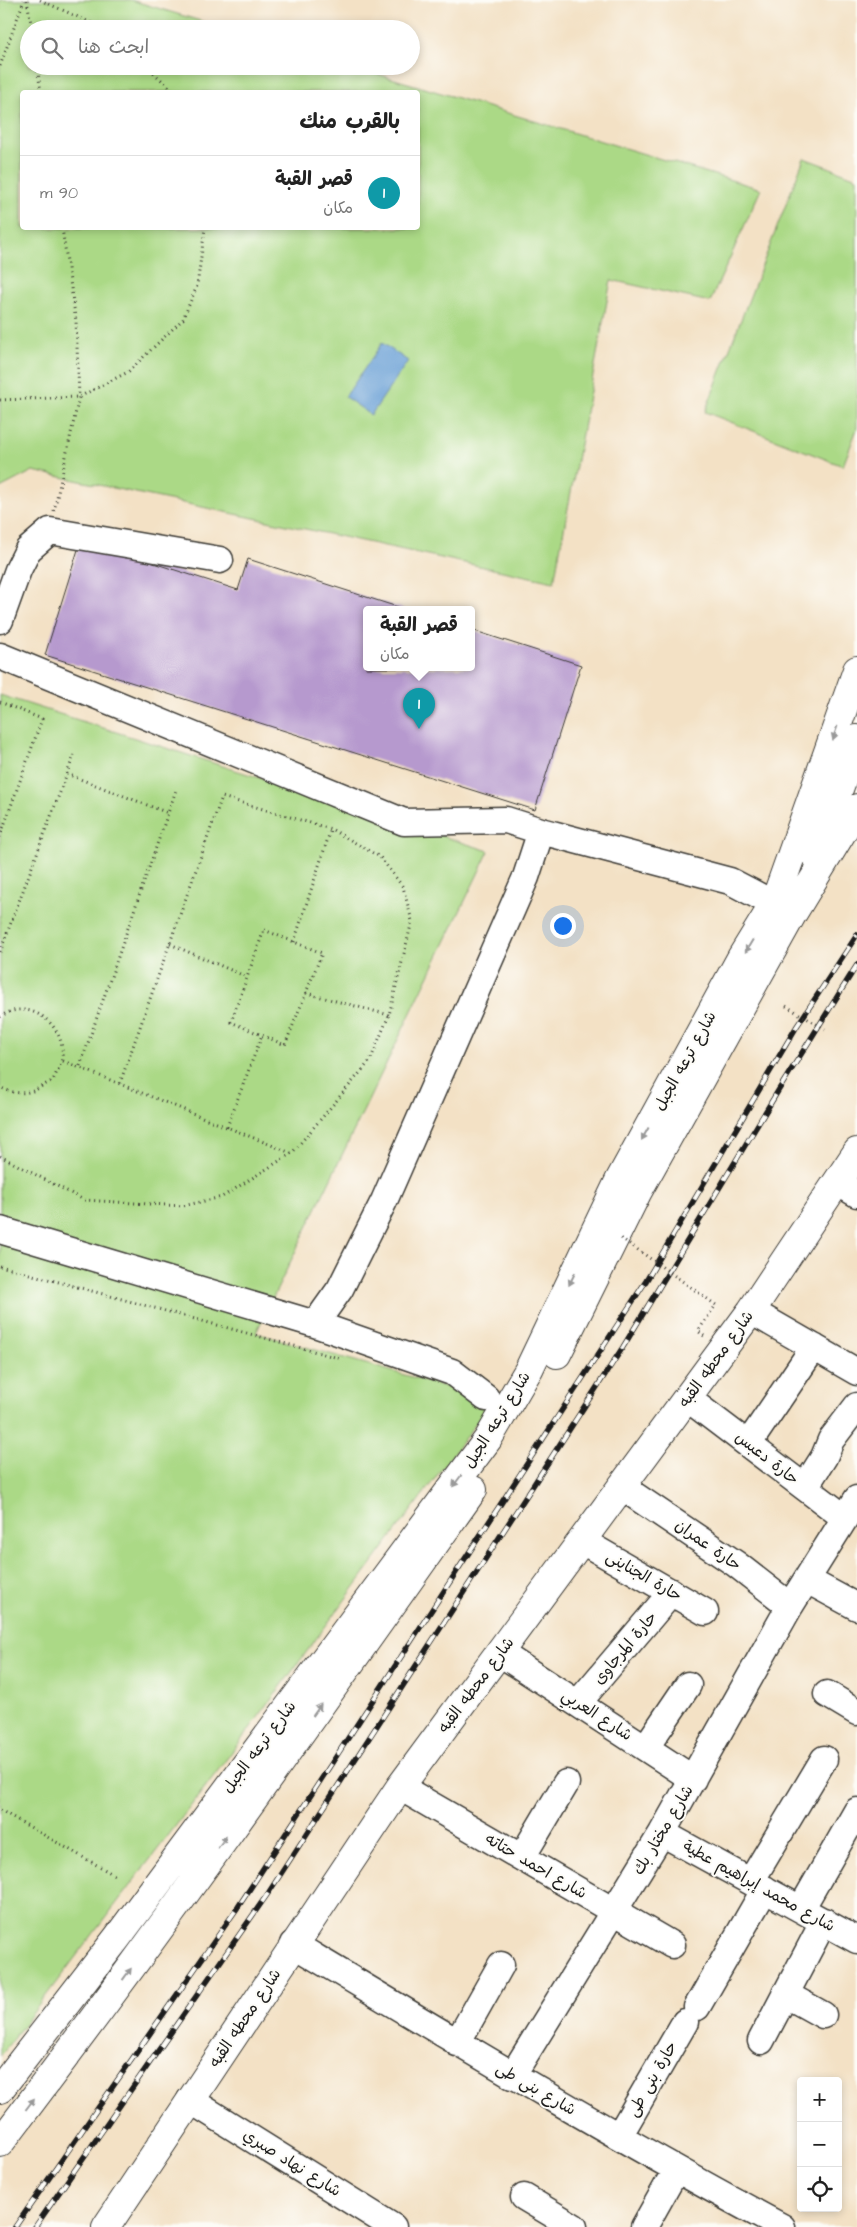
<!DOCTYPE html>
<html lang="ar">
<head>
<meta charset="utf-8">
<style>
	:root { --surface:#fff; --page:#f6f6f6; --text:#222; --muted:#767676; --line:#e0e0e0; --accent:#b45309 }
	body { margin:0; font-family:"Architects Daughter","Playpen Sans Arabic",sans-serif; background:var(--page); color:var(--text); direction:rtl }
	.controls { position:absolute; right:15px; bottom:15px; display:grid; overflow:hidden; border-radius:5px; box-shadow:0 2px 8px #0003 }
	.controls button { width:45px; height:45px; display:grid; place-items:center; padding:0; border:0; border-bottom:1px solid var(--line); background:var(--surface); color:var(--text); font:25px sans-serif }
	.you { position:absolute; left:562px; top:925px; width:18px; height:18px; margin:-12px; border:4px solid #fff; border-radius:50%; background:#1a73e8; box-shadow:0 0 0 8px #1a73e833 }
	.badge { display:grid; place-items:center; width:32px; height:32px; border-radius:50%; background:var(--accent); color:#fff; font-size:16px; font-weight:700 }
	.pin { position:absolute; translate:-50% -41px; filter:drop-shadow(0 1px 2px #0008) }
	.pin::after { content:''; position:absolute; top:26px; width:18px; height:15px; background:inherit; clip-path:polygon(0 0,100% 0,50% 100%) }
	.popup { position:absolute; left:363px; top:606px; width:112px; height:65px; box-sizing:border-box; display:grid; place-content:center; border-radius:5px; background:var(--surface); filter:drop-shadow(0 1px 4px #0005); font-size:16px; white-space:nowrap; color:var(--muted) }
	.popup b { font-size:19px; color:var(--text) }
	.popup::after { content:''; position:absolute; left:50%; top:100%; margin-left:-10px; border:10px solid transparent; border-top-color:var(--surface) }
	.list { margin:0; padding:0; list-style:none }
	h2 { display:flex; justify-content:space-between; align-items:center; height:65px; margin:0; padding:0 20px; font-size:21px }
	h2 small { font-size:16px; font-weight:400; color:var(--muted) }
	.list li { display:grid; grid-template-columns:32px 1fr auto; gap:15px; align-items:center; box-sizing:border-box; height:75px; padding:0 20px; border-top:1px solid var(--line) }
	.list b { display:block; font-size:19px; white-space:nowrap }
	.list p { margin:0; font-size:16px; white-space:nowrap; color:var(--muted) }
	.list em { font-size:16px; font-style:normal; color:var(--muted) }
	.icon { flex:none; width:28px; height:28px; fill:none; stroke:currentColor; stroke-width:2; stroke-linecap:round; stroke-linejoin:round }
	.map { position:relative; flex:none; width:857px; height:2227px; overflow:hidden; direction:ltr }
	.search { position:absolute; background:var(--surface); box-shadow:0 2px 8px #0003; left:20px; top:20px; width:400px; height:55px; display:flex; align-items:center; gap:12px; box-sizing:border-box; padding:0 18px; border-radius:28px; color:var(--muted); font-size:19px }
	.panel { position:absolute; background:var(--surface); box-shadow:0 2px 8px #0003; left:20px; top:90px; width:400px; height:140px; border-radius:5px; direction:rtl }
	.map>svg:first-child { display:block }
</style>
</head>
<body>
<div class="map">
<svg width="857" height="2227" viewBox="0 0 857 2227">
	<rect width="100%" height="100%" fill="#fdfcf7"/>
	<filter id="ink" filterUnits="userSpaceOnUse"><feTurbulence type="fractalNoise" baseFrequency=".02" numOctaves="2"/><feDisplacementMap in="SourceGraphic" scale="10" xChannelSelector="R" yChannelSelector="G"/><feConvolveMatrix kernelMatrix="1 2 1 2 8 2 1 2 1" color-interpolation-filters="sRGB"/></filter>
	<filter id="wash" filterUnits="userSpaceOnUse"><feTurbulence type="fractalNoise" baseFrequency=".0096" numOctaves="4" result="noise"/><feDisplacementMap in="SourceGraphic" scale="20" xChannelSelector="R" yChannelSelector="G"/><feGaussianBlur stdDeviation="1.12" result="paint"/><feColorMatrix in="noise" values="0 0 0 0 0 0 0 0 0 0 0 0 0 0 0 0 0 1.4 0 .05"/><feComposite in="paint" operator="in"/></filter>
	<g filter="url(#wash)">
		<rect width="100%" height="100%" fill="#f3e1c5"/>
		<path fill="#abd986" stroke="#647a51" fill-rule="evenodd" d="M0 0H131L227 29H29V66H351L761 189 710 302 611 280 554 582 33 471 0 488ZM22 92H418V228H22Z
			M804 158 857 178V429L843 466 705 412Z
			M0 695 489 851 256 1333 493 1400 248 1731 0 2056Z"/>
		<path fill="#689fd6" stroke="#425e79" d="M382 343 408 361 371 415 345 397Z"/>
		<g id="blocks">
			<path fill="#b699ce" d="M81 540 238 590 248 559 407 610H366V668H472V630L581 665 535 810 45 655Z"/>
		</g>
	</g>
	<g filter="url(#ink)">
		<use href="#blocks" fill-opacity="0" stroke="#3c3a35" stroke-width="1"/>
		<g fill="none" stroke-linecap="round" stroke-linejoin="round">
			<defs>
				<path id="minor" d="M0 620 18 570 28 550 50 531 220 560
					M0 656 404 822 506 820 541 831 526 877 384 1201 340 1289 315 1324
					M541 831 730 881 774 904
					M837 1182 857 1194
					M0 1230 315 1324 452 1372 486 1398
					M751 1311 857 1372
					M687 1398 845 1518
					M749 1443 814 1347
					M622 1487 736 1564 790 1606
					M805 1487 824 1457 831 1440 857 1406
					M582 1541 705 1612
					M807 1580 857 1607
					M500 1653 693 1779
					M827 1694 857 1712
					M578 1703 672 1592
					M646 1747 688 1685
					M400 1787 672 1945
					M662 1833 857 1940
					M522 1857 566 1783
					M751 1881 824 1759
					M801 1909 857 1811
					M293 1944C455 2041 616 2138 782 2227
					M785 1994 823 2015
					M697 2007 765 1889
					M761 2041 824 1921
					M457 2043 501 1965
					M512 2076 662 1833 790 1606 857 1499
					M190 2100 393 2227
					M619 2136 685 2022
					M524 2197 574 2227
					M644 2227 676 2170"/>
				<path id="major" d="M815 855 857 739
					M557 1354 637 1193 793 913 857 808
					M0 2089 117 1938 488 1439 529 1369 619 1181 742 956 774 904 857 670
					M0 2143C163 1929 318 1709 473 1490
					M106 2227 400 1787 751 1311 857 1152"/>
			</defs>
			<use href="#minor" stroke="#3c3a35" stroke-width="29"/>
			<use href="#major" stroke="#3c3a35" stroke-width="30"/>
			<path stroke="#3c3a35" stroke-width="3" stroke-dasharray="1 4" stroke-linecap="butt" d="M27 0 32 29
				M40 0 105 29
				M0 66 24 0
				M37 66 41 92
				M146 66 175 92
				M0 400 79 397 128 372 183 319 197 286 205 228
				M54 511 79 397 76 321 62 228
				M0 702 42 719 0 837
				M67 774 168 813
				M264 930 322 953 285 1045 231 1022Z
				M294 942 331 829
				M170 944 247 977
				M0 952 74 755
				M306 993 389 1015
				M0 1017C33 993 76 1034 58 1070 56 1073 55 1077 53 1080 49 1083 43 1085 39 1088 28 1095 12 1094 0 1087
				M63 1061 291 1153
				M80 1066 176 790
				M227 1127 262 1035
				M0 1156 84 1200 183 1206 222 1197 292 1153 370 1061 389 1015 412 921 403 887 380 857 331 829 222 797 120 1083
				M0 1266 342 1359
				M704 1336 698 1331 716 1305
				M0 1810 116 1876"/>
			<use href="#minor" stroke="#fff" stroke-width="26"/>
			<use href="#major" stroke="#fff" stroke-width="28"/>
			<defs>
				<path id="rail" d="M15 2227 238 1907 646 1281 797 1026 857 935
					M35 2227 269 1892 623 1347 778 1091 857 965"/>
			</defs>
			<use href="#rail" stroke="#1c1c1c" stroke-width="5.5"/>
			<use href="#rail" stroke="#fdfcf7" stroke-width="4" stroke-dasharray="11" stroke-linecap="butt"/>
			<path stroke="#3c3a35" stroke-width="3" stroke-dasharray="1 4" stroke-linecap="butt" d="M786 1006 825 1029
				M621 1238 716 1305"/>
		</g>
		<defs><path id="oneway-solid" d="M-6-.8H1V-3.2L6.5 0L1 3.2V.8H-6Z" transform="scale(1.25)"/></defs>
		<g fill="#999">
			<use href="#oneway-solid" transform="translate(835 733) rotate(109)"/>
			<use href="#oneway-solid" transform="translate(749 946) rotate(121)"/>
			<use href="#oneway-solid" transform="translate(645 1134) rotate(119)"/>
			<use href="#oneway-solid" transform="translate(572 1279) rotate(116)"/>
			<use href="#oneway-solid" transform="translate(457 1481) rotate(127)"/>
			<use href="#oneway-solid" transform="translate(317 1710) rotate(-55)"/>
			<use href="#oneway-solid" transform="translate(222 1842) rotate(-54)"/>
			<use href="#oneway-solid" transform="translate(127 1974) rotate(-54)"/>
			<use href="#oneway-solid" transform="translate(30 2104) rotate(-53)"/>
		</g>
	</g>
	<g text-anchor="middle" dominant-baseline="central" stroke-width="4" stroke-linejoin="round" paint-order="stroke">
		<g font-size="16" fill="#1c1c1c" stroke="#fdfcf7">
			<text transform="translate(685 1061) rotate(-61)">شارع ترعه الجبل</text>
			<text transform="translate(716 1359) rotate(-54)">شارع محطه القبه</text>
			<text transform="translate(497 1420) rotate(-58)">شارع ترعه الجبل</text>
			<text transform="translate(767 1458) rotate(38)">حارة دعبس</text>
			<text transform="translate(708 1545) rotate(35)">حارة عمران</text>
			<text transform="translate(644 1576) rotate(30)">حارة الجناينى</text>
			<text transform="translate(625 1648) rotate(-50)">حارة المرجاوى</text>
			<text transform="translate(476 1685) rotate(-53)">شارع محطه القبه</text>
			<text transform="translate(597 1715) rotate(33)">شارع العربي</text>
			<text transform="translate(259 1747) rotate(-53)">شارع ترعه الجبل</text>
			<text transform="translate(663 1830) rotate(-59)">شارع مختار بك</text>
			<text transform="translate(536 1866) rotate(30)">شارع احمد حتاته</text>
			<text transform="translate(759 1886) rotate(29)">شارع محمد إبراهيم عطية</text>
			<text transform="translate(245 2018) rotate(-56)">شارع محطه القبه</text>
			<text transform="translate(652 2079) rotate(-60)">حارة بنى طى</text>
			<text transform="translate(536 2089) rotate(30)">شارع بنى طى</text>
			<text transform="translate(292 2163) rotate(32)">شارع نهاد صبري</text>
		</g>
	</g>
</svg>
<div class="controls">
<button>+</button>
<button>−</button>
<button><svg class="icon" aria-label="locate" viewBox="0 0 24 24"><circle cx="12" cy="12" r="6"/><path d="M12 2v4M12 18v4M2 12h4M18 12h4"/></svg></button>
</div>
<div class="you"></div>
<div class="pin badge" style="left:419px;top:729px;background:#0f9aa8">1</div>
<div class="popup"><b>قصر القبة</b>مكان</div>
<div class="search"><svg class="icon" aria-label="search" viewBox="0 0 24 24"><circle cx="10" cy="10" r="6"/><path d="M15 15l6 6"/></svg>ابحث هنا</div>
<section class="panel">
<h2>بالقرب منك<small></small></h2>
<ul class="list">
<li><span class="badge" style="background:#0f9aa8">1</span><div><b>قصر القبة</b><p>مكان</p></div><em>90 m</em></li>
</ul>
</section>
</div>
</body>
</html>
